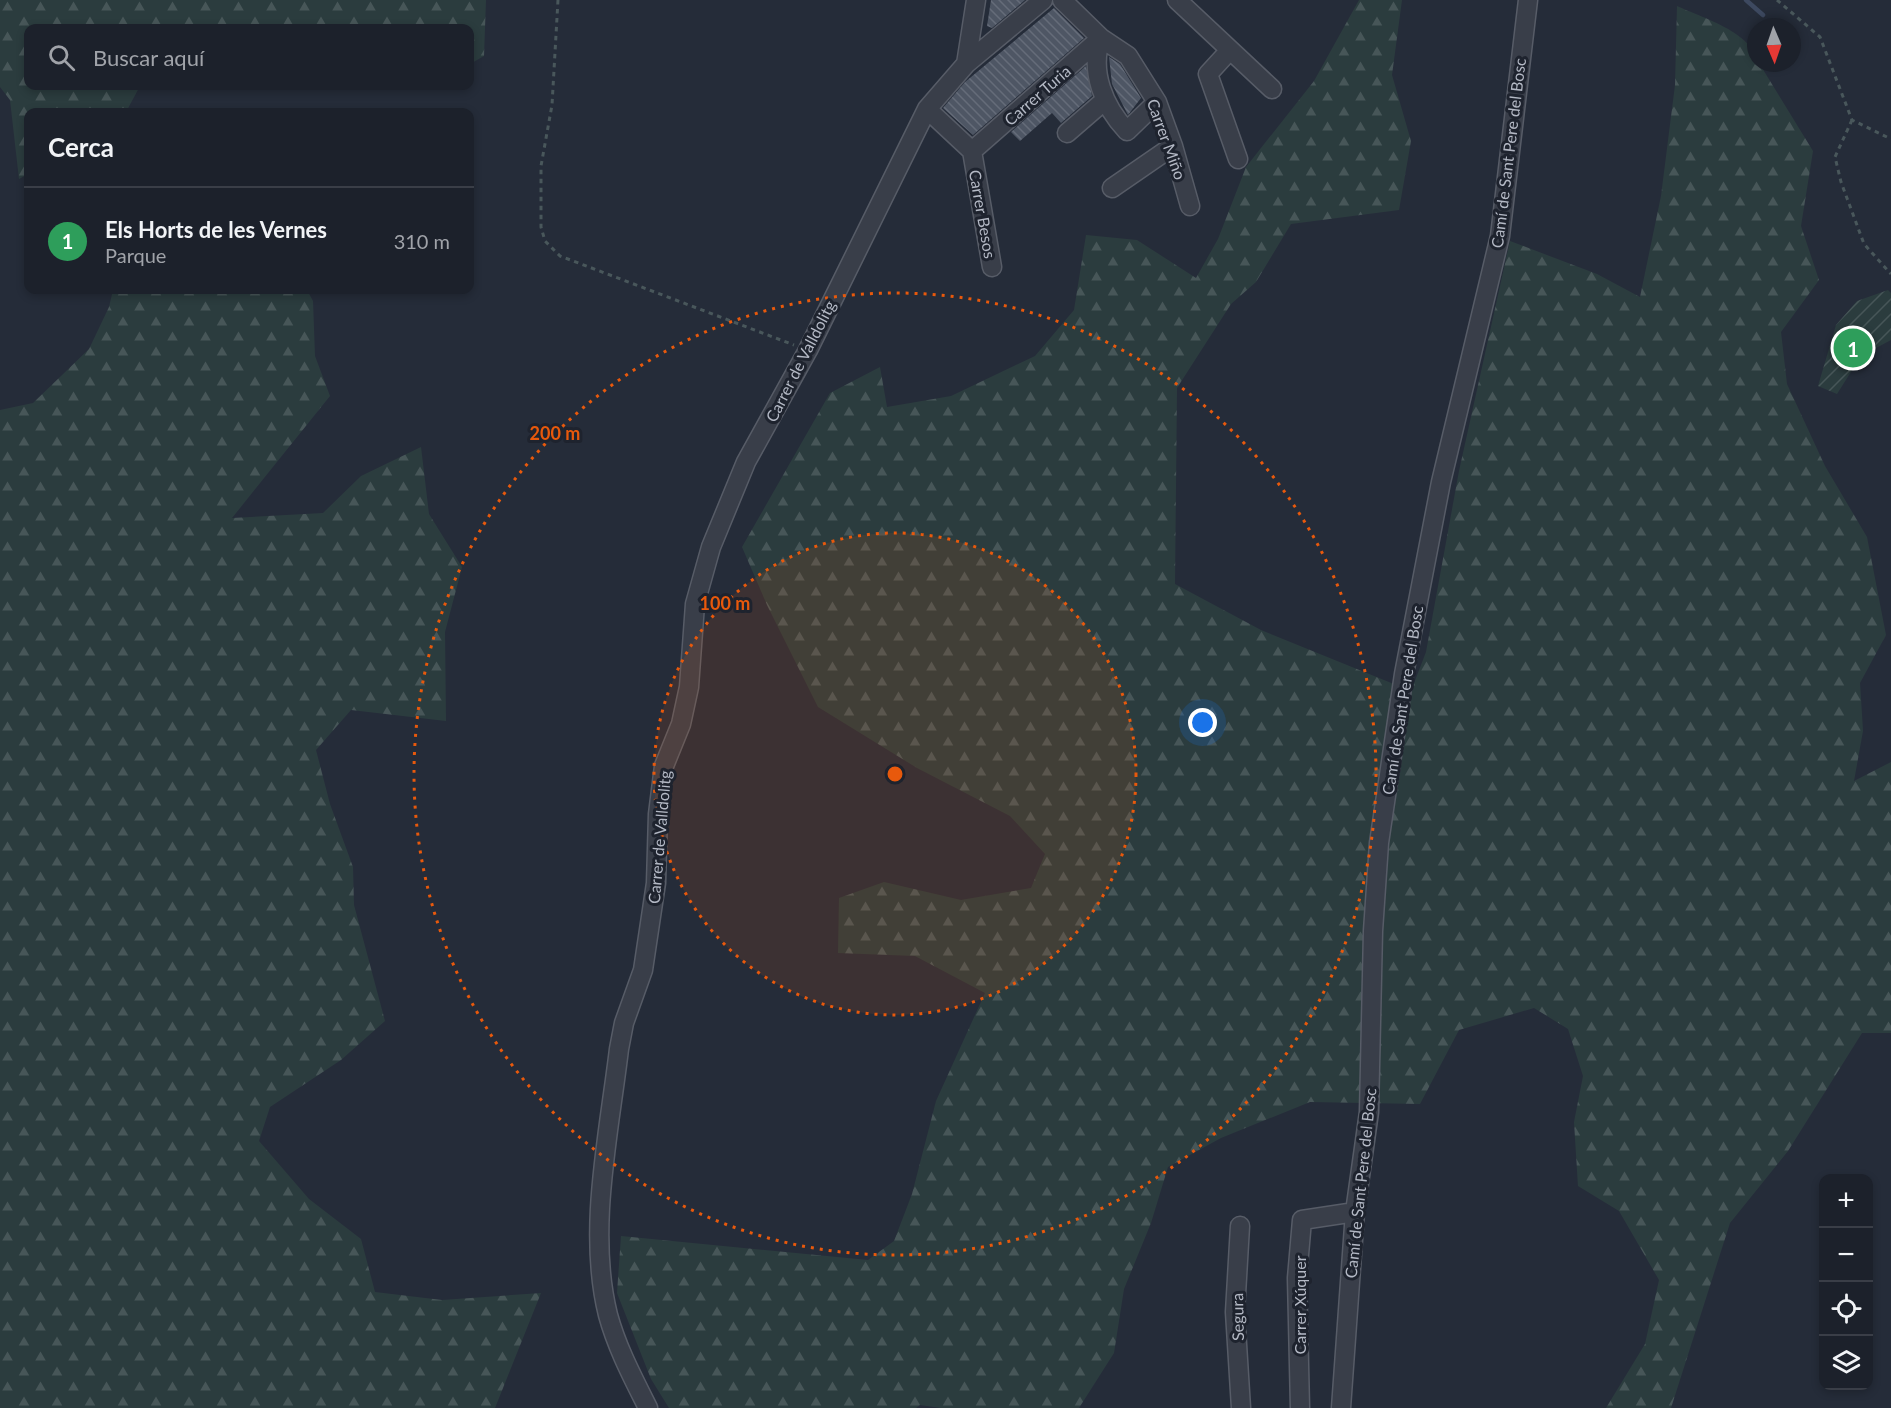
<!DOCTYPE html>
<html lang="es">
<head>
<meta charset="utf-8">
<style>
	:root { --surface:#1c212b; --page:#252933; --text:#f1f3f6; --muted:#a0a3a9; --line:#3a3e47; --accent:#8c9099 }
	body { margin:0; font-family:Lato,sans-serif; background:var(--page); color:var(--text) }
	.controls { position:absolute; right:18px; bottom:18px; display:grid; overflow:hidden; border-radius:12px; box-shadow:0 3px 9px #0003 }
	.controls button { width:54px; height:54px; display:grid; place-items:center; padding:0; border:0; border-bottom:2px solid var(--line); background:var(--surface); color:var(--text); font:30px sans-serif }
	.compass { position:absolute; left:1747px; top:18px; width:54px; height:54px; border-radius:50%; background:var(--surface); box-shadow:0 3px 9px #0003; rotate:178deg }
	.you { position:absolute; left:1203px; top:723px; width:21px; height:21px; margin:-15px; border:4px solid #fff; border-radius:50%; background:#1a73e8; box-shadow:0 0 0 9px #1a73e833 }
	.badge { display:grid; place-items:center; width:39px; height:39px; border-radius:50%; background:var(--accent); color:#fff; font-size:20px; font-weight:700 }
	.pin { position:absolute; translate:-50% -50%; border:3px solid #fff; box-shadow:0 2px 6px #0006 }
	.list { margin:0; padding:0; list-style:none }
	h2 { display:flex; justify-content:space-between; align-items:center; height:78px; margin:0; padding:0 24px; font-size:26px }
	h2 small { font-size:20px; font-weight:400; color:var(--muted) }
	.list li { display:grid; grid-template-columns:39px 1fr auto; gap:18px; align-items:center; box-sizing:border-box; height:108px; padding:0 24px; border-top:2px solid var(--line) }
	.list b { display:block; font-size:22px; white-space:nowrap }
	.list p { margin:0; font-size:20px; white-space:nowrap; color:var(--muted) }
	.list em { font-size:20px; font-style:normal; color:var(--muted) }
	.icon { flex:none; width:33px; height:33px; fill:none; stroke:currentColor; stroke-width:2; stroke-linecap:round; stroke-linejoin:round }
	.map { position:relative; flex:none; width:1891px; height:1408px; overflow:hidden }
	.search { position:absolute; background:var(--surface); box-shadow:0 3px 9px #0003; left:24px; top:24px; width:450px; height:66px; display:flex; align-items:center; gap:15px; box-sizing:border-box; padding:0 21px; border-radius:12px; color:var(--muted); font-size:22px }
	.panel { position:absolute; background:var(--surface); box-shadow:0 3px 9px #0003; left:24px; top:108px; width:450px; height:186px; border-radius:12px }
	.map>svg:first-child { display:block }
</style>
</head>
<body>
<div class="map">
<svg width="1891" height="1408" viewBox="0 0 1891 1408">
	<defs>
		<pattern id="forest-firs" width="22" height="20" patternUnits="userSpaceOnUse" patternTransform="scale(1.5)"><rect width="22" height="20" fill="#2b3c3e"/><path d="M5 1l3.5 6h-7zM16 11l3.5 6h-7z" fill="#475658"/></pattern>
		<pattern id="garden-furrows" width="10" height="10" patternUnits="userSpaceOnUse" patternTransform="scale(1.5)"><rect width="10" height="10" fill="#2b3c3e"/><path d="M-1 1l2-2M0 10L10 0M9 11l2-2" fill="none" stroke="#475658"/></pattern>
		<pattern id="building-back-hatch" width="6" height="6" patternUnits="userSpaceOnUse" patternTransform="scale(1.5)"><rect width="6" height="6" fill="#4e5664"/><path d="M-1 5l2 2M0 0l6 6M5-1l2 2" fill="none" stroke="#656c79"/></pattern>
	</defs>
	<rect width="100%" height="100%" fill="#252c39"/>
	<path fill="url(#forest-firs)" d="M0 0H486L484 56 470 64V28H193L189 26 186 28H28V86H140L126 112H28V174L19 179 10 100 0 87Z
		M1359 0H1402L1392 75 1411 141 1399 210 1291 224 1256 282 1231 304 1177 388 1175 584 1261 630 1411 691 1426 652 1459 471 1510 241 1597 274 1640 297 1661 196 1675 85 1677 6C1700 17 1756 33 1756 63H1759L1813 151 1801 226 1819 280 1781 332 1787 384 1825 466 1867 537 1886 635 1860 683 1863 731 1854 781 1891 762V1033H1862L1788 1151 1730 1223 1671 1408H1606L1645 1344 1659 1280 1619 1211 1578 1186 1574 1122 1583 1076 1568 1029 1534 1008 1459 1030 1420 1104 1310 1102 1221 1138 1168 1167 1151 1223 1124 1289 1114 1353 1079 1408H941L920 1405 916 1408H669L651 1379 617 1293 621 1236 868 1260 894 1241 912 1194 936 1101 985 993 915 956 838 953 839 898 884 882 961 900 1031 888 1045 854 1010 816 917 768 818 707 767 605 742 547 830 393 880 367 887 407 951 396 1035 356 1074 310 1086 235 1137 240 1196 278 1218 239 1246 167 1314 81Z
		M113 290H307L313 301 315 356 330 396 232 518 323 513 361 476 421 447 429 514 462 567 445 632 446 721 351 710 316 750 330 804 353 867 354 905 385 1021 341 1060 270 1107 259 1141 309 1199 361 1239 375 1292 442 1300 541 1293 495 1408H0V410L33 403 89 349 109 307Z"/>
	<path fill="url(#garden-furrows)" d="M1888 290 1891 293V340L1861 356 1837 394 1818 386 1836 325 1857 301Z"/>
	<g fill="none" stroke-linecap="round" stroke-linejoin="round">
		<path stroke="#3d4960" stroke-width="4.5" d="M1746 0 1763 15"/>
	</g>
	<path fill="url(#building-back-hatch)" d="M991 0H1025L992 28 987 26Z
		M1054 8 1084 38 973 135 943 108 965 82Z
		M1109 57 1120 64 1141 98 1128 115 1112 84Z
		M1086 66 1092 96 1061 123 1052 113 1020 141 1011 132Z"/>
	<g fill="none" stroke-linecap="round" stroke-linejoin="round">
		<defs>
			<path id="street" d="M1062 0 1101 38 1128 56 1157 102 1173 146 1190 206
				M1177 0 1272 89
				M1101 38C1089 71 1104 107 1127 131L1157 102
				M1230 50 1208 74 1238 159
				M966 64 1043 0
				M927 109 972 151 992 267
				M1067 133 1104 101
				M972 151 1101 38
				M1112 188 1173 146
				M1240 1226 1235 1312 1241 1408
				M648 1408C633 1378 617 1348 608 1315 587 1231 609 1134 619 1049L624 1023 643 970 656 883 658 814 664 766 681 724 689 687 695 604 711 547 746 462 808 350 927 109 966 64 976 0
				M1300 1408 1297 1278 1302 1220 1355 1212
				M1341 1408 1355 1212 1369 1112 1373 931 1379 843 1404 674 1441 482 1500 236 1528 0"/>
		</defs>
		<use href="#street" stroke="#575c67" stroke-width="21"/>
		<path stroke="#49575b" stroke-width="3" stroke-dasharray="4.5 4.5" stroke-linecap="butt" d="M558 0 552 105 541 166V227L545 241 560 256 794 345
			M1777 0 1820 37 1852 120 1891 139
			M1852 120 1835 157 1841 182 1864 244 1891 274"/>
		<use href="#street" stroke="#393e49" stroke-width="18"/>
	</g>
	<circle cx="895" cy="774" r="241" fill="#e8590c" fill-opacity=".12"/>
	<g fill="none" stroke="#e8590c" stroke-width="3" stroke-dasharray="3 6">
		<circle cx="895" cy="774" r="241"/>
		<circle cx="895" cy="774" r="481"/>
	</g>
	<g text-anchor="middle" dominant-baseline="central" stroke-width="6" stroke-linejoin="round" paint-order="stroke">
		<g font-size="16" fill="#b4b9c5" stroke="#1e232e">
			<text transform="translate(1037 95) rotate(-41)">Carrer Turia</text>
			<text transform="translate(1167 139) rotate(70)">Carrer Miño</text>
			<text transform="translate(1508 153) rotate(-83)">Camí de Sant Pere del Bosc</text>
			<text transform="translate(983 214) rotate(80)">Carrer Besos</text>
			<text transform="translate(800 361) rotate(-63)">Carrer de Valldolitg</text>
			<text transform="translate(1402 700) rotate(-81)">Camí de Sant Pere del Bosc</text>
			<text transform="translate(659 837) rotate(-85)">Carrer de Valldolitg</text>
			<text transform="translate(1360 1183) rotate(-84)">Camí de Sant Pere del Bosc</text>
			<text transform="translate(1299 1305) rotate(-90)">Carrer Xúquer</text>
			<text transform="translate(1237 1317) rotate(-91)">Segura</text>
		</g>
	</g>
	<circle cx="895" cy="774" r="9" fill="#e8590c" stroke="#1e232e" stroke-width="3"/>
	<g font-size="18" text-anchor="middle" font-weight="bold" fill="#e8590c" stroke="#1e232e" stroke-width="6" stroke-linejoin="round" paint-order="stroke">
		<text x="555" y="440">200 m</text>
		<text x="725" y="610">100 m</text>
	</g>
</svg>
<div class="controls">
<button>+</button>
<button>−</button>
<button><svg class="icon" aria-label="locate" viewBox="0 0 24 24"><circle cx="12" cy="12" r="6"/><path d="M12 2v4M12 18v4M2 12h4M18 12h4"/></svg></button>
<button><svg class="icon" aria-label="layers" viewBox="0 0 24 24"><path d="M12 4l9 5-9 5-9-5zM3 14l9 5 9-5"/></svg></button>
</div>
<svg class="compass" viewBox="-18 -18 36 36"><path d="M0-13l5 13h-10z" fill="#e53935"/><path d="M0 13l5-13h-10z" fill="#a0a3a9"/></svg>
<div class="you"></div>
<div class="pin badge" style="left:1853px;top:348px;background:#2e9e5b">1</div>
<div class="search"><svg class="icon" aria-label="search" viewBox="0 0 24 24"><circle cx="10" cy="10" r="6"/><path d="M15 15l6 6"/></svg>Buscar aquí</div>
<section class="panel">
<h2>Cerca<small></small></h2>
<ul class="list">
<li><span class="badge" style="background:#2e9e5b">1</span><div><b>Els Horts de les Vernes</b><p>Parque</p></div><em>310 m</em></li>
</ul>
</section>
</div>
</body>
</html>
